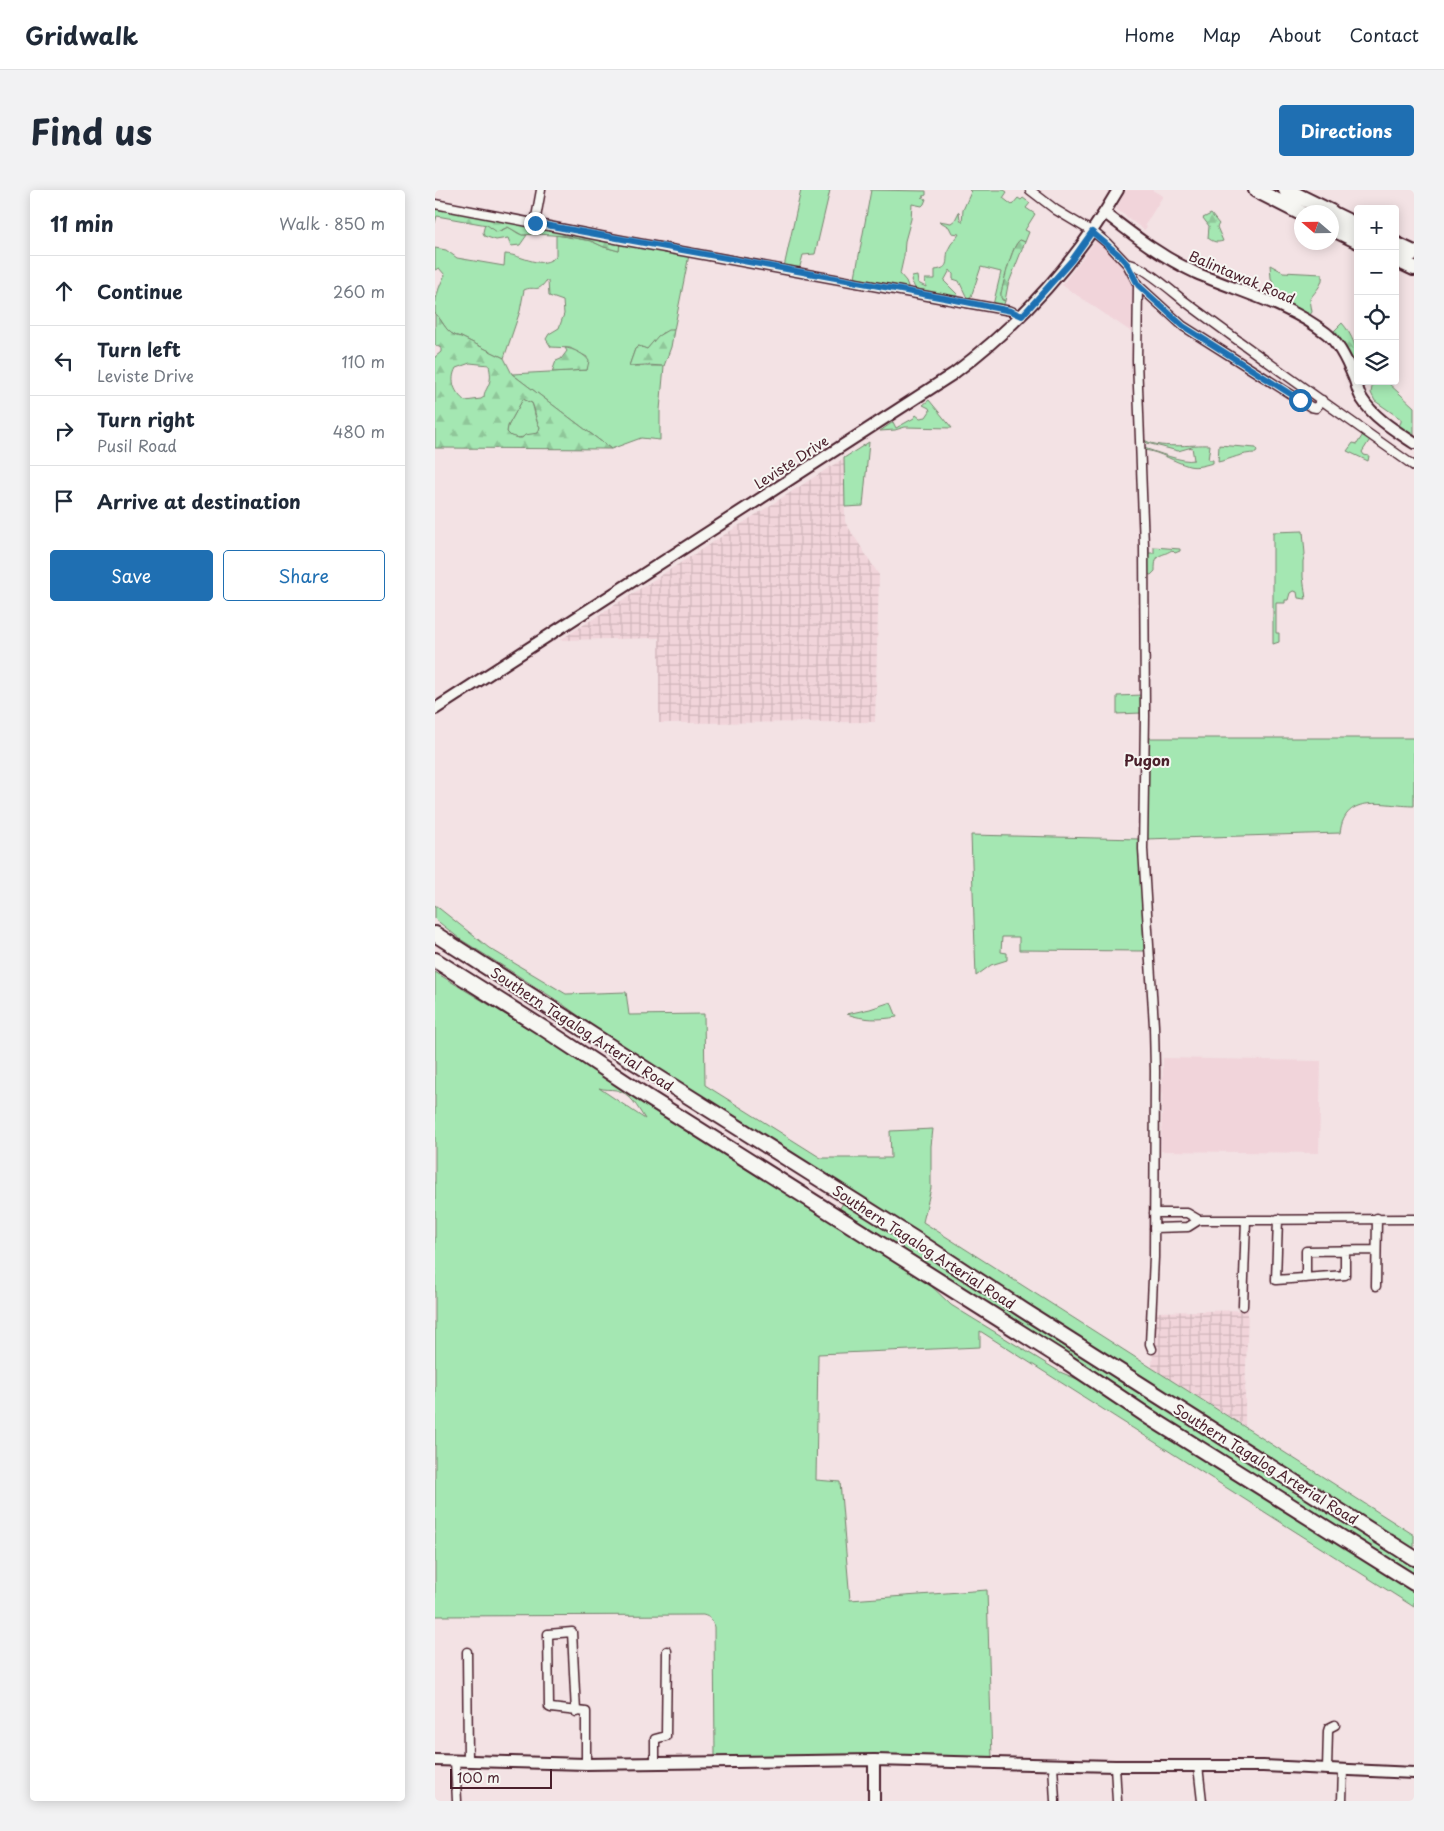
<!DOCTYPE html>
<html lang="en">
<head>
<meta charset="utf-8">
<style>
	:root { --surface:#fff; --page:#f2f2f3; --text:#1f2937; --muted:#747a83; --line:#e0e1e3; --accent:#1f6fb2 }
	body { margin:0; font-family:"Playpen Sans",sans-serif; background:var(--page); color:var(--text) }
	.controls { position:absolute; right:15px; top:15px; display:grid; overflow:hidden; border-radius:5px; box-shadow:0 2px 12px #0003 }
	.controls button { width:45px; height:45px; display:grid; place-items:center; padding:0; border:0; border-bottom:1px solid var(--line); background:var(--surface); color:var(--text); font:25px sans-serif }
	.compass { position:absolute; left:859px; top:15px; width:45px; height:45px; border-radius:50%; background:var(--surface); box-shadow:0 2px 12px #0003; rotate:290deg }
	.scale { position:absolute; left:15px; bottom:12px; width:102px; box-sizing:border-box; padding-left:5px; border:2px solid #4a1f2b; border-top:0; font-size:14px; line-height:18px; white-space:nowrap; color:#4a1f2b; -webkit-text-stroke:4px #f6f6f2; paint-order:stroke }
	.stop { position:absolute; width:15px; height:15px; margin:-11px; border:4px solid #1f6fb2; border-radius:50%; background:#fff }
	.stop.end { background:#1f6fb2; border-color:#fff; box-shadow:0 1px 5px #0008 }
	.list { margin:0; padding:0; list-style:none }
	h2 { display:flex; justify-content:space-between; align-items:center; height:65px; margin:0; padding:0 20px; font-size:21px }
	h2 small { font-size:16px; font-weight:400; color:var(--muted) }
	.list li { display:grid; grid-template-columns:32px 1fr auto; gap:15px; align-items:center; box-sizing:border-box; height:70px; padding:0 20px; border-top:1px solid var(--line) }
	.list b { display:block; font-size:19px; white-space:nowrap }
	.list p { margin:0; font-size:16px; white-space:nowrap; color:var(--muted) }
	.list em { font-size:16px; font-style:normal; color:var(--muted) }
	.actions { display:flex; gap:10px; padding:15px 20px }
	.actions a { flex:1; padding:11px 0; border:1px solid var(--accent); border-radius:5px; text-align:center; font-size:18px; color:var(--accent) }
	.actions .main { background:var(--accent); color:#fff }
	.icon { flex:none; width:28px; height:28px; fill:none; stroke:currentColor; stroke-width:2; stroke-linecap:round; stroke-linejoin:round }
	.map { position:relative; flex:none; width:979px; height:1611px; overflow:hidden; border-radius:5px }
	header { display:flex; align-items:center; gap:30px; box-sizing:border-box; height:70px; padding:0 25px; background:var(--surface); border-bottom:1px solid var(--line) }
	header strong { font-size:24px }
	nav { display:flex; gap:28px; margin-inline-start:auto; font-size:18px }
	.intro { display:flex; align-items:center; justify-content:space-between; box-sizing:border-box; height:120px; padding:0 30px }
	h1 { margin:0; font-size:35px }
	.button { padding:12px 22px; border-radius:5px; background:var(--accent); color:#fff; font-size:18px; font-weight:700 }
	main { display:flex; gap:30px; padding:0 30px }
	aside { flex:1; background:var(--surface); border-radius:5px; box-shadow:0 2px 12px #0003 }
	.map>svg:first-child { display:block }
</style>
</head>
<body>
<header>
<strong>Gridwalk</strong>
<nav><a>Home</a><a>Map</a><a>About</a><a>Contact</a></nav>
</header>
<div class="intro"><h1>Find us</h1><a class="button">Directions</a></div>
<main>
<aside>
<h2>11 min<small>Walk · 850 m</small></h2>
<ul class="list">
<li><svg class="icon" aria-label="ahead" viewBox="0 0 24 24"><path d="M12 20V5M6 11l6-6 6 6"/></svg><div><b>Continue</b></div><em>260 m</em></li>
<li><svg class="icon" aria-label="left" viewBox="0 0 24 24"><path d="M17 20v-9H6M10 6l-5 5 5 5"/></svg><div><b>Turn left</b><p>Leviste Drive</p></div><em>110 m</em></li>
<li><svg class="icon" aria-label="right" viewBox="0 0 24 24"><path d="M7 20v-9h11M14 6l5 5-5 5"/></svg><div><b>Turn right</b><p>Pusil Road</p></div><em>480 m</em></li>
<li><svg class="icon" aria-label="arrive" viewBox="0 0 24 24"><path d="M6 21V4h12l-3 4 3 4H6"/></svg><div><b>Arrive at destination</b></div></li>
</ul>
<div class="actions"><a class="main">Save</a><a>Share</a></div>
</aside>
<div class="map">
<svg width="979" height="1611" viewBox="0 0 979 1611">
	<defs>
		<pattern id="industrial-grid" width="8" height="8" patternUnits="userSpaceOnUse" patternTransform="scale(1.25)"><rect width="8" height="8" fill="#f1d4da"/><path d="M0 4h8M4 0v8" fill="none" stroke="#d0b6bb"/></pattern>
		<pattern id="forest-firs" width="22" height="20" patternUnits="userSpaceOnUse" patternTransform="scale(1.25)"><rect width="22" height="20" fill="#a4e7b2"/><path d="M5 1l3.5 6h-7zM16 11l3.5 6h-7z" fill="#8fc699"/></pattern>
	</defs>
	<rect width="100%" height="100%" fill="#f3e2e4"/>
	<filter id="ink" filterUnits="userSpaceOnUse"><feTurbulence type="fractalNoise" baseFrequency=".02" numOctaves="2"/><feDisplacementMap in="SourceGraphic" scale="10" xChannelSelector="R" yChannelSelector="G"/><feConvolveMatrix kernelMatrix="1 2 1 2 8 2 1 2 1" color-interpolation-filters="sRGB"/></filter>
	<g filter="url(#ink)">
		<path fill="#f1d4da" d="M691 0H717L728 6 710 35 712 37 709 40 681 19Z
			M661 50 682 66 698 89V143L627 95Z
			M728 868 886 871 884 963 726 961Z"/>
		<path fill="url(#industrial-grid)" d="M409 268 410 332 444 385 440 532 224 533V448L125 450Z
			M813 1120 810 1204V1236L717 1178 720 1122Z"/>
		<path fill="#a4e7b2" stroke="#77836e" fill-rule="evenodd" d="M366 0H395L380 64 368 65 364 80 349 77Z
			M436 0 491 1V5L487 7 491 9 489 14 487 16 477 14 476 29 470 51 469 66 465 84 471 91 474 99 426 91 420 87Z
			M534 0H569L572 2 568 8 577 15 583 8 586 10 588 8 595 13 591 18 600 24 590 40 594 42 590 52 585 50C576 56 570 91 566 103L567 110 570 111 568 117 558 115 566 82 546 77 535 110 531 106 524 91 518 89V84L515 80 509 91 523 105 522 108 485 102 480 98 476 90 477 87 482 86 483 93 491 97 490 89H500V80C517 78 509 70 514 58 516 52 521 50 524 44L517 43 514 37 504 31 516 33 520 30 524 22 525 29 527 32 528 20 536 2Z
			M50 34 67 40 73 37C80 40 83 46 92 45L85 55 76 56 73 48 61 50 49 46 48 42Z
			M121 45 156 51 169 57 184 61 185 52 254 65 239 140 227 143 212 159 203 156 200 159 194 176H229L225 220V250L206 248 176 259 77 184 152 180V167L135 158 116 157 111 149 114 144 124 138 129 124 128 111 114 106 113 91H111C102 104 100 95 89 100L85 121 69 168 26 147C11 145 9 132 0 123 0 109 3 98 10 85L4 78 0 80V58L11 60 22 68 69 76 70 64C88 65 107 81 121 66Z
			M835 75 848 82 887 84C889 94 881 100 875 109L877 122 872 129 843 112 845 107 836 88Z
			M938 191H951L979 217V246L964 236 966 232V229L940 211 936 203Z
			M88 209 97 213C100 221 100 231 105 237L104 243C93 245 79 253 72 242L73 236Z
			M494 210 517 238 470 237 460 240 445 241 458 232 461 238 479 228 481 225 485 228 491 227 495 221 494 218 488 215Z
			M929 243 936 248 927 262 929 265 934 266 933 271 912 261 918 253 922 254Z
			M708 249C722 260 757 254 775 255L773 270H778V273C770 275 762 278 754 276 739 272 726 262 709 260V258C722 262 748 273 759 270L757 257 743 261 712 253Z
			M434 252 428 316 410 317 409 268Z
			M784 255 821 258 822 261 821 263C806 263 797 269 783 272Z
			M868 341 870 364 868 371V387L871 409 863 408 862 402 858 401 855 403 853 410H850V413H841V443H844V452L838 454V342Z
			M711 357H714V363H719V357L745 359V361L740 363 737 360C724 368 720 362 720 381L716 385 712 384Z
			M707 505 706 523 682 524V506Z
			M713 548H979V616C950 616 910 601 905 643L710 649Z
			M536 645 704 649 709 761 584 760V747H567L566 762 572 763V770L556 775 541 786Z
			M0 715 54 758 131 804 191 802 194 825 269 824 270 895 386 968H456L455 941 498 939 496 956V998L488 1032 979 1345V1359L899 1310 207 871 123 811 25 749 0 729Z
			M0 782 162 880 487 1087 516 1115 625 1182 659 1196 979 1398V1417L545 1141V1157L383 1164 381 1290 405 1292 415 1410 552 1400 557 1569 280 1568 279 1437C277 1429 275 1427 268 1425L0 1426ZM164 898C169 900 175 899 181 900 196 903 202 917 210 929Z
			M456 812 462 827C444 830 429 830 412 824L435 819Z
			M410 1010 979 1372V1388L403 1021Z"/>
		<path fill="url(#forest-firs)" stroke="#77836e" fill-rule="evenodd" d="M0 18 185 52 184 61 169 57 156 51 131 46 102 44 87 45 73 37 62 42 52 35 2 26 0 33Z
			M776 24 784 34 782 37 788 51C782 53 778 52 773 48L774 36 768 28Z
			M585 50 590 52 573 95 570 111 566 108V103C569 92 577 55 585 50Z
			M0 123C9 132 11 145 26 147L69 168 77 184 176 259 0 258V167L6 162V158L0 155ZM35 173 54 175C55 182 57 188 53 196 51 201 49 202 49 207L46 209 30 211C20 203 14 191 21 178ZM88 209 97 213C101 221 100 230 105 237L103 243 90 245 87 248H83L76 246 72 242 73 236Z
			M907 133C917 144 923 160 923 176L917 178 896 144Z
			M233 140H239L236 157 229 176 211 175 194 176 200 159 204 156 212 159 223 146Z
			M130 158C137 158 151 165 154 171L152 180 117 182 121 171 126 169 132 161Z"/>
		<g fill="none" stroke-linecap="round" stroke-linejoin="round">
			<defs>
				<path id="street" d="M595 0 621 20 661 44 672 53 692 74 703 95 748 136 876 217 881 218 887 210
					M0 14 186 50 531 113 576 121 587 126
					M100 33 106 0
					M692 74C704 72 738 102 748 110 824 167 902 221 979 276
					M703 95 702 170 709 356 710 526 708 659 719 836 720 881 719 1067 715 1154 717 1159
					M719 1023H752L764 1030
					M843 1029 841 1090 910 1085V1061
					M719 1038 753 1037 764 1030 979 1029
					M871 1088V1061L941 1060
					M941 1096 942 1028
					M808 1116 811 1030
					M32 1462 33 1570
					M141 1522 137 1442 113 1444 114 1517 116 1518 151 1522V1574
					M20 1570 22 1611
					M220 1572V1549L231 1546 232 1461
					M618 1575 620 1611
					M680 1576 682 1611
					M763 1576 767 1611
					M892 1579 893 1541 894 1538 900 1535
					M907 1611 908 1579"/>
				<path id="secondary" d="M670 23C701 47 725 66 761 83 805 102 854 114 891 143 904 153 913 173 919 188 922 195 923 203 927 209 939 228 961 241 979 253
					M0 519 518 184C586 133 640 74 683 0
					M0 1570 151 1574 439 1570 680 1576H828L979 1583
					M439 1611V1570"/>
				<path id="highway" d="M821 0 866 23
					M851 0 896 22
					M896 23 923 36
					M896 38 923 51
					M960 54 979 63
					M960 69 979 78
					M0 744 218 884 483 1051 588 1120 979 1368
					M0 770 111 840 211 906 629 1170 714 1227 979 1393"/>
			</defs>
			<use href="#street" stroke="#4a1f2b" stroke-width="11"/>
			<use href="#secondary" stroke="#4a1f2b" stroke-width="14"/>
			<use href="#highway" stroke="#4a1f2b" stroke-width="18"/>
			<use href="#street" stroke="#f6f6f2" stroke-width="8"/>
			<use href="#secondary" stroke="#f6f6f2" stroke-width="10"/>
			<use href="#highway" stroke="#f6f6f2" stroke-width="14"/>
		</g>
	</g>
	<g fill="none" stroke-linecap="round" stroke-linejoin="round" filter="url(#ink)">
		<path stroke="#1f6fb2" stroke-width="6" d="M100 33 531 112 576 121 587 126 637 70 657 42 683 64 693 75 703 95 748 136 865 210"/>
	</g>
	<g text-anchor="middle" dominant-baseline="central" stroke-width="4" stroke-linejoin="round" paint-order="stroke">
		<g font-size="14" fill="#4a1f2b" stroke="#f6f6f2">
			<text transform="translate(807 87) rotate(23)">Balintawak Road</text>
			<text transform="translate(356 272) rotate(-33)">Leviste Drive</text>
			<text transform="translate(147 839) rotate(33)">Southern Tagalog Arterial Road</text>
			<text transform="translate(489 1057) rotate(33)">Southern Tagalog Arterial Road</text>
			<text transform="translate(831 1274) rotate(32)">Southern Tagalog Arterial Road</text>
		</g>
		<g font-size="15" font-weight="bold" fill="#4a1f2b" stroke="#f6f6f2">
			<text x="712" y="569">Pugon</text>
		</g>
	</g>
</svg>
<div class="controls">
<button>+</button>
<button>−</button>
<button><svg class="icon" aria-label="locate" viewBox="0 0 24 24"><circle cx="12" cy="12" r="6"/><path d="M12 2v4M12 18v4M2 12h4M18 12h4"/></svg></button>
<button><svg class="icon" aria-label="layers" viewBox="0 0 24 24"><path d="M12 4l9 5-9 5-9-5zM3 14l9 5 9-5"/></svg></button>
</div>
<svg class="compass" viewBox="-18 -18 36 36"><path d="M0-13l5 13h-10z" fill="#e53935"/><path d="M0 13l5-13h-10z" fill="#747a83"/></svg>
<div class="scale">100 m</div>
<div class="stop" style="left:865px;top:210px"></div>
<div class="stop end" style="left:100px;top:33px"></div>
</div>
</main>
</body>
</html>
